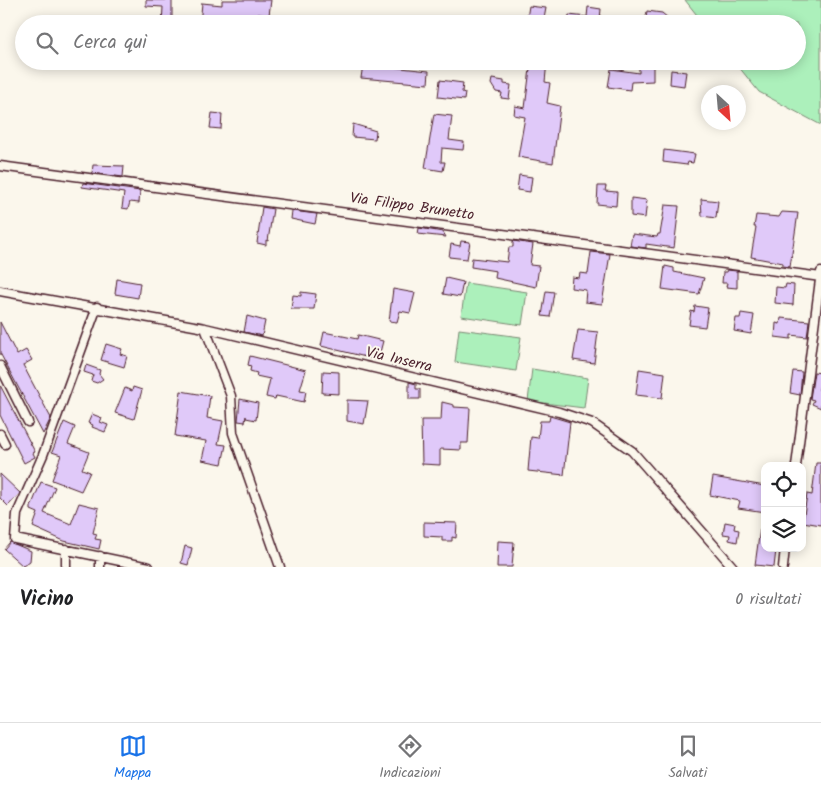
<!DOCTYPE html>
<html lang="it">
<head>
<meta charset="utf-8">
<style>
	:root { --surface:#fff; --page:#f6f6f6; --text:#202124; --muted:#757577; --line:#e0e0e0; --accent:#1a73e8 }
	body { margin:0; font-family:Kalam,sans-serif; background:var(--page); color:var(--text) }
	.controls { position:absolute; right:15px; bottom:15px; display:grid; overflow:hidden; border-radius:10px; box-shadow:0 2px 12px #0003 }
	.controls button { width:45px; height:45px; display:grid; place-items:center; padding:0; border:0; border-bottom:1px solid var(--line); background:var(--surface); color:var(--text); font:25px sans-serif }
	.compass { position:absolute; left:701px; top:85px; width:45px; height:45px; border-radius:50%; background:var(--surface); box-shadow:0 2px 12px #0003; rotate:154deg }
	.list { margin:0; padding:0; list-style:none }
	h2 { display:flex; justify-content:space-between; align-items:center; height:65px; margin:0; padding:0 20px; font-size:21px }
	h2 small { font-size:16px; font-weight:400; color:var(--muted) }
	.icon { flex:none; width:28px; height:28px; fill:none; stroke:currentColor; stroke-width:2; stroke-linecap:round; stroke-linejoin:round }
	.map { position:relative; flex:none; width:821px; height:567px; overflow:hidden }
	.search { position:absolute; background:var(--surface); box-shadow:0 2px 12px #0003; left:15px; right:15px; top:15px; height:55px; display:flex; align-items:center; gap:12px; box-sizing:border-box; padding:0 18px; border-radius:28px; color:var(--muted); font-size:19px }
	.sheet { height:155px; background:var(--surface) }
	nav { display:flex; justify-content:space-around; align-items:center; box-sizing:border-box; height:70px; border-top:1px solid var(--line); background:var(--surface); font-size:14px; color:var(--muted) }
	nav a { display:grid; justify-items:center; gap:2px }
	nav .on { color:var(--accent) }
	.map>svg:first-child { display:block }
</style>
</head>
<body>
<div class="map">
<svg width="821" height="567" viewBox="0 0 821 567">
	<rect width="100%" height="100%" fill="#fbf7ec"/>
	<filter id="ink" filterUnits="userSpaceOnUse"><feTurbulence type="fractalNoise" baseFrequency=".02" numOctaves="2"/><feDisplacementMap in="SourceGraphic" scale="10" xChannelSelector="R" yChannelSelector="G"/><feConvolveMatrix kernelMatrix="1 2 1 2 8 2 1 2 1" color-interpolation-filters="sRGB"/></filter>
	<g filter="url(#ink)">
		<path fill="#acf0bb" stroke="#7b8873" d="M685 0H821V125L759 92 734 61H797V24H704Z
			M466 283 527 292 522 325 461 316Z
			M459 329 521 337 516 371 455 362Z
			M532 369 588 378 584 408 528 401Z"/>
		<path fill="#e0c9f9" stroke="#4a1f2b" d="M146 0H172V24H162L163 7 146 6Z
			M222 0H271L269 15 258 14 257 24H200L202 3 222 5Z
			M529 6 546 8 543 24H526Z
			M588 7 601 9 600 19 604 20V24H567L569 15 587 17Z
			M647 11 662 13 675 24H645Z
			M531 61H547L545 82 550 83 547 103 560 106 553 163 518 157 525 117 514 115 515 106 525 108Z
			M363 64 429 71 428 84 361 78Z
			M639 64H653V81L631 82 630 90 608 87 611 69 639 73Z
			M671 70 686 72 684 86 670 84Z
			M492 79 504 81V84L511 85 509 99 501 98 502 93 496 92 491 84Z
			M440 80 463 83 462 92 465 93 464 100 438 97Z
			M212 113 222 114 221 129 210 128Z
			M434 114 452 116 449 140 464 142 463 150 442 148 441 162H445L443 171 425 168Z
			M353 124 376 131 375 139 352 137Z
			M664 150 695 154 693 163 688 162 687 165 663 162Z
			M93 165 124 166 123 177 92 173Z
			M519 175 532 177 530 192 517 190Z
			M83 183 140 191 139 203 130 202 128 209 122 208 124 193 82 187Z
			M598 186H606L605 191 617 192 616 206 597 204Z
			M631 198 647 200 645 218 631 216Z
			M701 199 718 201 716 218 702 216Z
			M665 205 679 206 674 248 646 244V248L630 246 632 234 657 237 658 234H660Z
			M262 207 273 209 268 241 266 240V245L257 243Z
			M292 211 317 214 315 224 291 219Z
			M782 212 798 213 790 267 783 266V263L751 257 756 227H754L756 215 779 217Z
			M419 228 443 232 446 237 418 234Z
			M461 241 470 242 467 259 449 257 451 244 460 246Z
			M513 241 533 244 530 265 539 266 536 287 495 278 496 271 471 267 472 258 507 262 509 247H513Z
			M591 252 610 254 602 304 585 302 586 290 571 288 572 277 579 278 580 273 588 274Z
			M665 266 674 268V272L704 278 699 294 662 289Z
			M727 270 737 271V288L726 287 727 283H722L723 272H726Z
			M446 278 463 282 460 297 443 294Z
			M117 279 140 283 138 298 115 294Z
			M786 284 794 285 793 305 775 303 776 287 785 288Z
			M393 289 415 293 410 313 400 311 397 322 389 321Z
			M546 291 554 292 550 317 542 316Z
			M301 292 316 294 314 309H291L293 295 301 296Z
			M695 306 708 308 705 327 689 325 691 311 694 312Z
			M741 313 754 315 751 334 734 331 736 318H740Z
			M247 316 265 321 262 336 244 332Z
			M781 318 809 321 807 337 791 335V339L775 337 776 323 780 324Z
			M0 322 17 355 26 350 32 360 23 365 51 418 43 434 0 353Z
			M578 330 598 332 594 363 573 360Z
			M324 332 357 339 358 335 383 341 378 360 321 346Z
			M106 344 122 349 120 354 127 356 124 367 101 360Z
			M250 356 306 370 300 390 306 391 304 402 276 396 275 399 266 397 270 379 256 376 257 373 250 371 251 366 248 365Z
			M86 365 100 370 99 374 103 379 97 383 91 381 93 375 84 372Z
			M639 369 665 373 662 398 636 395Z
			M323 371 339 372V394L322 393Z
			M793 371 802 372 800 395 790 393Z
			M814 372 821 373 819 390 821 384V408L812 404 814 400 810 399Z
			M409 382 416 384V389H420V399H409Z
			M0 385 35 452 33 453 35 457 24 463 0 415Z
			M133 387 142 390 134 419 115 413 125 388 132 391Z
			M181 391 210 396 207 418 223 421 218 444 226 445 222 464 202 460 206 441 175 436Z
			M240 399 258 403 256 420 246 418V416L245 422 238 421Z
			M347 400 368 401 364 424 347 421Z
			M442 402 454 405V407L470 408 468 443H461V450L440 449V465L422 464 421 420H441Z
			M92 414 102 418 100 422 108 425 105 432 92 427 93 425 88 423Z
			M550 416 570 422 564 475 528 471 531 437 538 438 540 421H549Z
			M64 422 75 427 68 444 89 452 82 469 90 472 81 491 52 480 61 455 52 452Z
			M816 463H821V525L803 522 807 494 812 495Z
			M0 474 20 493 8 506 0 498Z
			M713 477 765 486V512L738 508 740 501 710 495Z
			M41 482 55 487 44 513 71 524 79 503 99 508 93 533 97 534 95 539 101 540 99 549 64 541 33 527 38 513 31 510V507Z
			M424 522 457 523 456 538 452 537V541H442V537L424 536Z
			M725 522 735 524 734 529 739 530 737 542 729 540 730 535 723 534Z
			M760 529H765V548L776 550 774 567 755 565Z
			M498 541 514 542 512 567H497Z
			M10 542 31 551 30 561 23 566 4 549Z
			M185 546 192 548 188 565 181 563Z"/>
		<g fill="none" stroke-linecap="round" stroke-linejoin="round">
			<defs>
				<path id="street" d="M0 166 821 277
					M0 291 205 328 559 412 592 423 632 451 733 567
					M97 307 43 455 17 514 15 539 149 567
					M205 328 231 396 233 433 280 567
					M0 366 28 422
					M0 434 5 444
					M796 466 821 272
					M66 549V567
					M100 556V567
					M783 567 785 548"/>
			</defs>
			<use href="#street" stroke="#4a1f2b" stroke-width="11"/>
			<use href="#street" stroke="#fbf7ec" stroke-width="8"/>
		</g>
	</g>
	<g text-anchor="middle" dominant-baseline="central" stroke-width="4" stroke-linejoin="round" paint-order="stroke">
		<g font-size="15" fill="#4a1f2b" stroke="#fbf7ec">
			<text transform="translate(412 207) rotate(8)">Via Filippo Brunetto</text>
			<text transform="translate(399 360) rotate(13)">Via Inserra</text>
		</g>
	</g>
</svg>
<div class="controls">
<button><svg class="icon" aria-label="locate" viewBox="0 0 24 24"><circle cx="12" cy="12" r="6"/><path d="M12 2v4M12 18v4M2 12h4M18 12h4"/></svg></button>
<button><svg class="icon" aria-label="layers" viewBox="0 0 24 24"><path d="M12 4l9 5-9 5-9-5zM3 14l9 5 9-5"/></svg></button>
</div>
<svg class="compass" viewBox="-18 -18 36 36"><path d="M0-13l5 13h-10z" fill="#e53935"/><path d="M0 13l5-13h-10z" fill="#757577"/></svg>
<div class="search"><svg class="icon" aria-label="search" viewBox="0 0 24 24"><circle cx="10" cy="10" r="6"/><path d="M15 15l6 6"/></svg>Cerca qui</div>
</div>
<section class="sheet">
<h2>Vicino<small>0 risultati</small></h2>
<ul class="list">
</ul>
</section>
<nav>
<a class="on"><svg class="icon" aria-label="map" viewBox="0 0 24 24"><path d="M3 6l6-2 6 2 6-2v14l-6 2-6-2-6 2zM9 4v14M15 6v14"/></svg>Mappa</a>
<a><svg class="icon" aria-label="directions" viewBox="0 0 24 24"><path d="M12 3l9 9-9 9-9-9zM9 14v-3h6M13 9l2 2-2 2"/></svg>Indicazioni</a>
<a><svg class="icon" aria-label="saved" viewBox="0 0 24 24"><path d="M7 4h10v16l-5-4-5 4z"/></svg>Salvati</a>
</nav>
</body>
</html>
